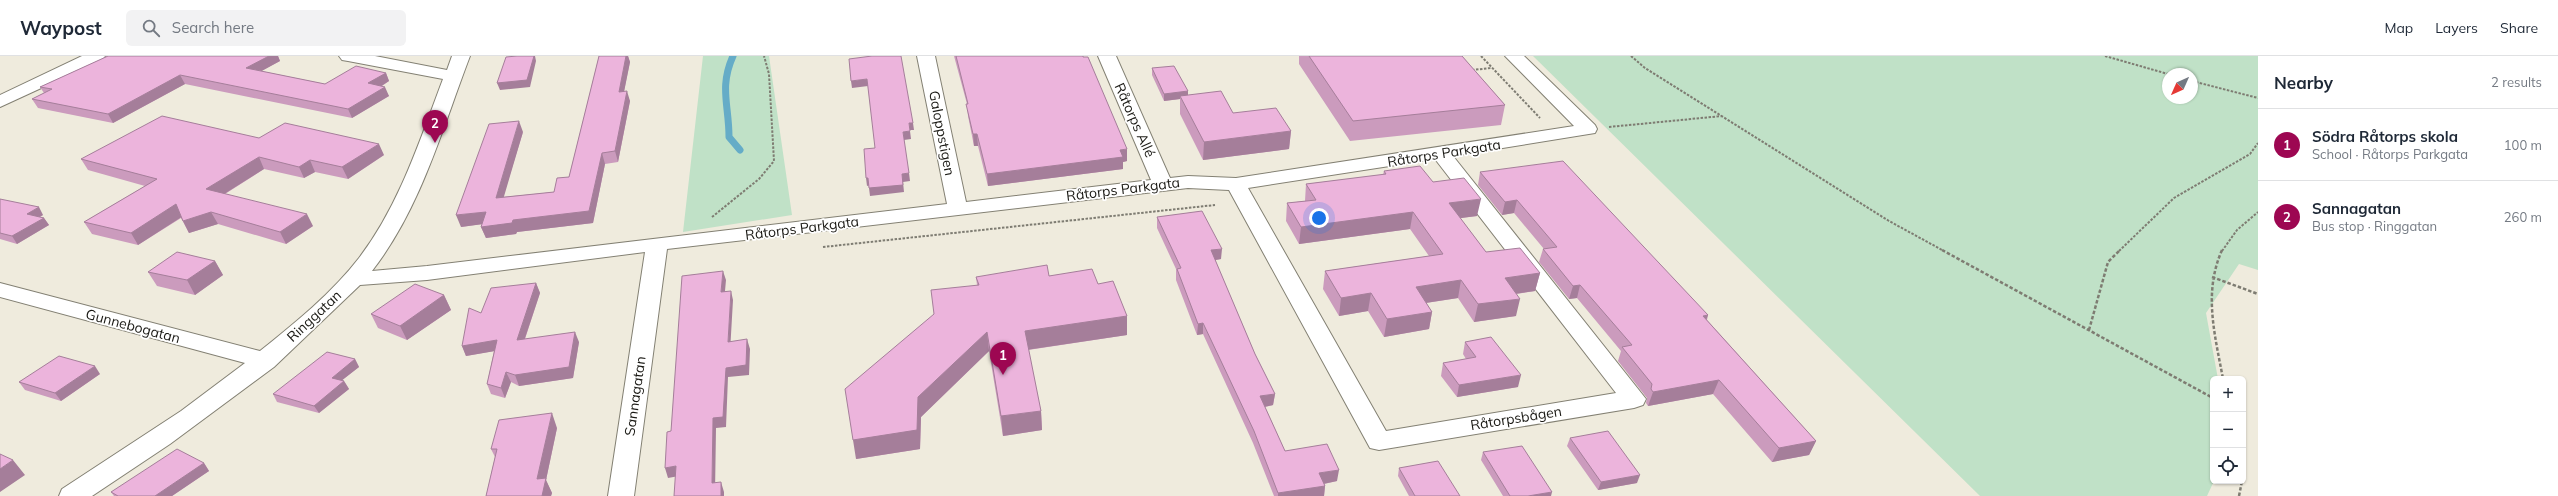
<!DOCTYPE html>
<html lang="en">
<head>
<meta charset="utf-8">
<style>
	:root { --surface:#fff; --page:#f2f2f3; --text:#1f2937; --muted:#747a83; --line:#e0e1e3; --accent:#9d0752 }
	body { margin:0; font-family:Mulish,sans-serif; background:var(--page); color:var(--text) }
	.controls { position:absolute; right:12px; bottom:12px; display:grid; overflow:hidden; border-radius:6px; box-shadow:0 1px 3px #0004 }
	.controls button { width:36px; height:36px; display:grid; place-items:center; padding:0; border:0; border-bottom:1px solid var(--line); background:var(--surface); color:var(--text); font:20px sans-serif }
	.compass { position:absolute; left:2162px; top:12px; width:36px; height:36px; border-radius:50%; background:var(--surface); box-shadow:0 1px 3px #0004; rotate:225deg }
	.you { position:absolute; left:1319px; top:162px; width:14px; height:14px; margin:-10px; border:3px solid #fff; border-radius:50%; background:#1a73e8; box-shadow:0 0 0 6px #1a73e833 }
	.badge { display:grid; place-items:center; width:26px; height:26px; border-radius:50%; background:var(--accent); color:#fff; font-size:13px; font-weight:700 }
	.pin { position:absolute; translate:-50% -33px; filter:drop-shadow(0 1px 2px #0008) }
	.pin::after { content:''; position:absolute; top:21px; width:14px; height:12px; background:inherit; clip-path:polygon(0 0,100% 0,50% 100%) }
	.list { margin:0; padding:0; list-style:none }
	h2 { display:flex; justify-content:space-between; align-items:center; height:52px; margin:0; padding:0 16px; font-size:17px }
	h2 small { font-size:13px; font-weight:400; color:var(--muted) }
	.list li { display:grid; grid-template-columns:26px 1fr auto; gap:12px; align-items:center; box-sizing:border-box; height:72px; padding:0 16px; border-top:1px solid var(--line) }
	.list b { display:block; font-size:15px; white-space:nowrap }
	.list p { margin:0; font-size:13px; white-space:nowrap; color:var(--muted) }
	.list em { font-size:13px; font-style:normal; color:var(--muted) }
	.icon { flex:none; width:22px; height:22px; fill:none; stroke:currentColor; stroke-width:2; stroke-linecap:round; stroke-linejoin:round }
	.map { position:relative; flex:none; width:2258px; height:440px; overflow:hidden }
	header { display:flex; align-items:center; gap:24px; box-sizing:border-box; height:56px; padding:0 20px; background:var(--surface); border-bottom:1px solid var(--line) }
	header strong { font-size:19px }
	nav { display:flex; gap:22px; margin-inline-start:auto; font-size:14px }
	.search { width:280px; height:36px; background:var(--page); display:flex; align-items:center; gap:10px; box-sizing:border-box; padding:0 14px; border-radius:6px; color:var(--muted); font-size:15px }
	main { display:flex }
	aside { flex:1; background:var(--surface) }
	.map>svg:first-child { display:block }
</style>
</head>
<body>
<header>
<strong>Waypost</strong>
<div class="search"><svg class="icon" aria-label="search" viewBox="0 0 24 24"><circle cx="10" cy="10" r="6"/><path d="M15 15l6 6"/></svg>Search here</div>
<nav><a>Map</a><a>Layers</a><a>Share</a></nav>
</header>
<main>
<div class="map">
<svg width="2258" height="440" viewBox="0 0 2258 440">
	<rect width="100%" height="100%" fill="#efebdd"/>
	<path fill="#c0e1c7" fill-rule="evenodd" d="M703 0H769L792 159 683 176Z
		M1533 0H2258V214L2239 208 2206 257 2218 323H2213L2214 425 2207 440H1980ZM2168 18H2192V42H2168Z"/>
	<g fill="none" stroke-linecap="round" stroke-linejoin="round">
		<path stroke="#65acc7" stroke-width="7" d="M733 0C719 31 729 49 729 81L740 94"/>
		<defs>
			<path id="minor" d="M82 0H105L102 4 0 51V39Z
				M339 0H375L447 14 452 0H470C442 73 421 152 372 215L427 210 947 148 917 0H935L966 146 1151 124 1098 0H1116L1170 122 1188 120 1236 122 1574 70 1505 0H1524L1595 69 1597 73 1595 77 1453 100 1646 343 1643 349 1634 352 1379 394 1370 392 1229 134 1188 132 667 193 634 440H608L645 196 427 224 360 229 274 311 170 388 92 440H59L62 433 181 355 245 307 0 241V227L260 295C295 267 332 237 359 202 399 150 420 84 443 23L348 5 342 4ZM1435 103 1616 337 1386 375 1248 132Z"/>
		</defs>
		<use href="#minor" stroke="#838073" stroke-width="2"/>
		<path stroke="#7e7c72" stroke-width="2" stroke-dasharray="2.5 1.5" stroke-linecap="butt" d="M1481 0 1540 62
			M1631 0 1645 12 1889 165 1944 195
			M2105 0 2168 18
			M1472 14 1491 12
			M2192 25 2258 42
			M1609 71 1722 60
			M712 161 759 123 774 105 769 18 764 0
			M823 191 1215 149
			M2119 195 2174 142 2250 98 2258 87
			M2222 195 2237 174 2258 156"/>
		<path stroke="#7e7c72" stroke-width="2.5" stroke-dasharray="3.5 2" stroke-linecap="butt" d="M1942 194 2213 342
			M2222 194C2203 237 2215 279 2223 323
			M2212 221 2258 238
			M2089 274 2108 206 2120 194
			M2239 440 2243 420"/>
		<use href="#minor" fill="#fff" fill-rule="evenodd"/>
	</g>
	<path fill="#cb9bbd" d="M108 0H278L280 5 261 15 325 28 386 17 389 25 382 30 389 40 352 62 185 28 113 67 38 52 32 43 44 37 40 31Z
		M599 0H628L630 6 624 35 630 45 618 106 605 108 593 167 517 176 516 178 486 182 481 171 482 168 461 171 523 76 503 141 554 136 569 121Z
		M954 0H1083L1127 105 1123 106V113L988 130 978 90H974L968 60 967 48Z
		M1299 0H1462L1505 49 1501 69 1350 85 1299 8Z
		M1152 12 1188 35V39L1233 57 1291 75 1289 93 1203 104 1180 58V43L1164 45 1152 19Z
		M259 82 384 99 348 123 315 116 304 122 264 113 225 138 313 170 286 188 218 168 189 177 181 162 138 189 92 178 84 166 145 130 88 114 81 103Z
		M1384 115 1433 126 1477 160 1460 162 1486 196 1540 217 1535 235 1516 238V260L1474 266 1458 242 1426 247 1432 256 1429 273 1384 281 1368 255 1339 260 1323 233 1325 215 1429 200 1410 173 1299 188 1286 165 1287 147 1305 145 1306 128 1383 119Z
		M1480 116 1708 259 1707 264 1816 385 1809 399 1772 406 1713 338 1648 350 1646 347 1647 342 1618 305 1621 295 1577 242 1569 243 1539 206 1543 193H1544L1514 157 1502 159 1478 129Z
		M0 143 43 159 40 161 44 162 49 169 17 188 0 183Z
		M1157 161 1221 203 1215 204 1255 298 1275 338 1273 349 1265 351 1285 395 1337 425 1324 428 1325 430 1324 440H1274L1253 387 1203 278 1197 279 1176 224V213L1157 172Z
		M215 205 223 219 195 239 157 230 148 216Z
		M1049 220 1098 228 1127 260V279L1028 294 1041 355 1042 374 1003 380 989 295 921 361 920 393 856 403 977 229 976 221Z
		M536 227 540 237 525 283 579 286 573 322 519 330 511 326 505 342 491 338 487 328 494 295 466 300 462 290Z
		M444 239 451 254 407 284 378 272 371 258Z
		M1465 286 1518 331 1457 341 1441 320 1443 307 1466 303 1463 298Z
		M355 303 359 311 342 324 344 325 349 333 319 357 277 346 273 338Z
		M100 318 61 345 25 334 19 326Z
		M557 372 546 424 552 437 551 440H486L495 401 491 393Z
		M1570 382 1637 427 1598 434 1567 390Z
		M1483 396 1551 440H1503L1481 404Z
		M204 407 209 415 172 440H114L111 436Z
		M1399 412 1460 440H1409L1398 420Z"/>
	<path fill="#a57e9a" d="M269 0H278L280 5 251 21 246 12Z
		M534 0H535L536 5 530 31 500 34 497 27Z
		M626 0H628L630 6 622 46 619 36Z
		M386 17 389 25 372 36 368 27Z
		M180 19 185 28 113 67 108 58Z
		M867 23 868 30 852 32 851 25Z
		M385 31 389 40 352 62 348 53Z
		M627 35 630 45 618 106 615 95Z
		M1188 35V42L1180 40V43L1164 45V38Z
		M519 65 523 76 500 154 496 142Z
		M909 67H913L914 74H910Z
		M910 75 911 83 904 84 903 76Z
		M1291 75 1289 93 1203 104 1204 86Z
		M973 78H977L978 90H974Z
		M379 88 384 99 348 123 342 111Z
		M1127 93V105L1123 106V113L988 130 987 118Z
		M602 97 605 108 593 167 517 176 516 178 486 182 481 171 513 164 589 155Z
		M259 101 264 113 213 145 206 133Z
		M310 104 315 116 304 122 299 111Z
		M909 117 910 125 903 126 904 136 870 140 869 132 902 118Z
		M866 122H868L870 129 867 130Z
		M1481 143 1477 160 1446 164 1449 147Z
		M1517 144 1514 157 1502 159 1505 146Z
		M176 148 183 160 138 189 131 177Z
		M39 151 43 159 32 165 27 158Z
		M211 156 218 168 189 177 183 165Z
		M486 156 491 167 461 171 456 159Z
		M1413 156 1410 173 1299 188 1301 171Z
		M307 158 313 170 286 188 280 176Z
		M44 162 49 169 17 188 12 180Z
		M1222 193 1221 203 1210 205 1211 194Z
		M215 205 223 219 195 239 187 224Z
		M723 215 726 224 724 246 721 236Z
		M1540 217 1535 235 1501 240 1505 222Z
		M1461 224 1458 242 1412 249 1416 231Z
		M536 227 540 237 521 294 517 284Z
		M1580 229 1577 242 1569 243 1573 230Z
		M731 235 733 244 730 296 728 286Z
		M1371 237 1368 255 1339 260 1341 242Z
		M444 239 451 254 407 284 400 270Z
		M1520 243 1516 260 1474 266 1478 248Z
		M1432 256 1429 273 1384 281 1387 263Z
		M1708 259 1703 273V260Z
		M1127 260V279L1026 294 1025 275Z
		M1203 267V278L1197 279 1198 268Z
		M575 276 579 286 573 322 519 330 515 319Z
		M987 276 989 295 921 361 920 393 856 403 853 384 918 341Z
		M747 283 750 293 749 319 728 321 726 371 716 372 715 437 712 427 713 362 726 312Z
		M497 284 501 294 466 300 462 290Z
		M355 303 359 311 336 329 332 322Z
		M95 310 100 318 61 345 55 337Z
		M506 316 511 326 505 342 501 332Z
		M1521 319 1518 331 1457 341 1459 329Z
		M1719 324 1713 338 1648 350 1653 336Z
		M344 325 349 333 319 357 314 350Z
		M1275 338 1273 349 1259 352 1260 340Z
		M1041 355 1042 374 1003 380 1001 360Z
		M552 357 557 372 546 424 552 437 551 440H542L537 423Z
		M1816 385 1809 399 1772 406 1779 392Z
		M13 404 25 419 0 436V413Z
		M204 407 209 415 172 440H155Z
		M676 410 679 420 668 422 665 412Z
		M1339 414 1337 425 1318 429 1319 417Z
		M1640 419 1637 427 1598 434 1601 426Z
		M721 426 724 436V440H721Z
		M1325 430 1324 440H1278V437Z
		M1552 436 1551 440H1528Z"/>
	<path fill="#ecb4dc" stroke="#a57e9a" d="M108 0H269L246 12 325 28 356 10 386 17 368 27 385 31 348 53 180 19 108 58 32 43 52 33 40 31Z
		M517 0H534L527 24 497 27 506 1Z
		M599 0H626L619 36 627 35 615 95 602 97 589 155 513 164 512 167 481 171 486 156 456 159 489 68 519 65 496 142 554 136 557 122 569 121Z
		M872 0H901L913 67H909L910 75 903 76 909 117 902 118 903 129 869 132 868 122H866L864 93 875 92 867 23 851 25 849 3Z
		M956 0H1083V1H1088L1127 93 1120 94 1123 101 987 118 977 78H973L966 48H968Z
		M1309 0H1462L1505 49 1353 65Z
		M1174 10 1188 35 1164 38 1152 12Z
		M1221 35 1233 57 1276 52 1291 75 1204 86 1180 40Z
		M162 60 259 82 285 67 379 88 342 111 310 104 299 111 259 101 206 133 307 158 280 176 211 156 183 165 176 148 131 177 84 166 157 123 81 103Z
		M1563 105 1708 259 1703 260 1816 385 1779 392 1719 324 1653 336 1651 333 1652 328 1622 291 1632 289 1580 229 1573 230 1543 193 1557 191 1517 144 1505 146 1480 116Z
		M1420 110 1433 126 1464 122 1481 143 1449 147 1486 196 1520 192 1540 217 1505 222 1520 243 1478 248 1461 224 1416 231 1432 256 1387 263 1371 237 1341 242 1325 215 1443 198 1413 156 1301 171 1287 147 1316 144 1306 128 1386 118 1384 115Z
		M0 143 39 151 27 158 44 162 12 180 0 177Z
		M1202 155 1222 193 1211 194 1255 298 1275 338 1260 340 1285 395 1327 388 1339 414 1319 417 1325 430 1278 437 1254 375 1203 267 1198 268 1177 213 1181 212 1157 161Z
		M177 196 215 205 187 224 148 216Z
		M1047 209 1049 220 1092 213 1098 228 1113 225 1127 260 1025 275 1041 355 1001 360 987 276 918 341 917 374 853 384 845 333 934 258 931 234 979 229 976 221Z
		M723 215 721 236 731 235 728 286 747 283 746 309 726 312 723 361 713 362 712 427 721 426V440H674L676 410 665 412 667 376 671 375 682 220Z
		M536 227 517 284 575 276 569 311 515 319 506 316 501 332 487 328 497 284 462 290 469 252 481 257 491 232Z
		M415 228 444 239 400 270 371 258Z
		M1491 281 1521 319 1459 329 1443 307 1476 301 1465 286Z
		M327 296 355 303 332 322 344 325 314 350 273 338Z
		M59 300 95 310 55 337 19 326Z
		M552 357 537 423 546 422 542 440H486L497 393H491L499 364Z
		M1608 375 1640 419 1601 426 1570 382Z
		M1522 390 1552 436 1528 440H1510L1483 396Z
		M177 393 204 407 155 440H118L111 436Z
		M0 398 13 404 0 413Z
		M1438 405 1460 440H1415L1399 412Z"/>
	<g text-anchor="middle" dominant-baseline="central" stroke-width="3.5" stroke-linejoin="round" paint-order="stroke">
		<g font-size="14" fill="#1a1914" stroke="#fff">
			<text transform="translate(1135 64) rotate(66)">Råtorps Allé</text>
			<text transform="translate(942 77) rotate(79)">Galoppstigen</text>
			<text transform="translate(1444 97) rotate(-9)">Råtorps Parkgata</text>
			<text transform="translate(1123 133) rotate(-7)">Råtorps Parkgata</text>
			<text transform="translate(802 172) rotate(-7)">Råtorps Parkgata</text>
			<text transform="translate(314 260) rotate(-43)">Ringgatan</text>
			<text transform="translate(133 270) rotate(15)">Gunnebogatan</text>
			<text transform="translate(635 340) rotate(-82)">Sannagatan</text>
			<text transform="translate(1516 362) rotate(-9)">Råtorpsbågen</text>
		</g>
	</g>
</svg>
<div class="controls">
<button>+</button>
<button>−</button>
<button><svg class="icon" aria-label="locate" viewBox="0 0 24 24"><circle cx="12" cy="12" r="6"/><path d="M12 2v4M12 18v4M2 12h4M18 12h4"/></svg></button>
</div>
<svg class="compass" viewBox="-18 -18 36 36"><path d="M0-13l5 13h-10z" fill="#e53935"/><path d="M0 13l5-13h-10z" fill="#747a83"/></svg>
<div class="you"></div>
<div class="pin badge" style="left:1003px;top:319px">1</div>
<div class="pin badge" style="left:435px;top:87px">2</div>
</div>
<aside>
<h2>Nearby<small>2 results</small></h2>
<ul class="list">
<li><span class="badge">1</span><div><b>Södra Råtorps skola</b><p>School · Råtorps Parkgata</p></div><em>100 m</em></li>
<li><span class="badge">2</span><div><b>Sannagatan</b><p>Bus stop · Ringgatan</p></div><em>260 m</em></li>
</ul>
</aside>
</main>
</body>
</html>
